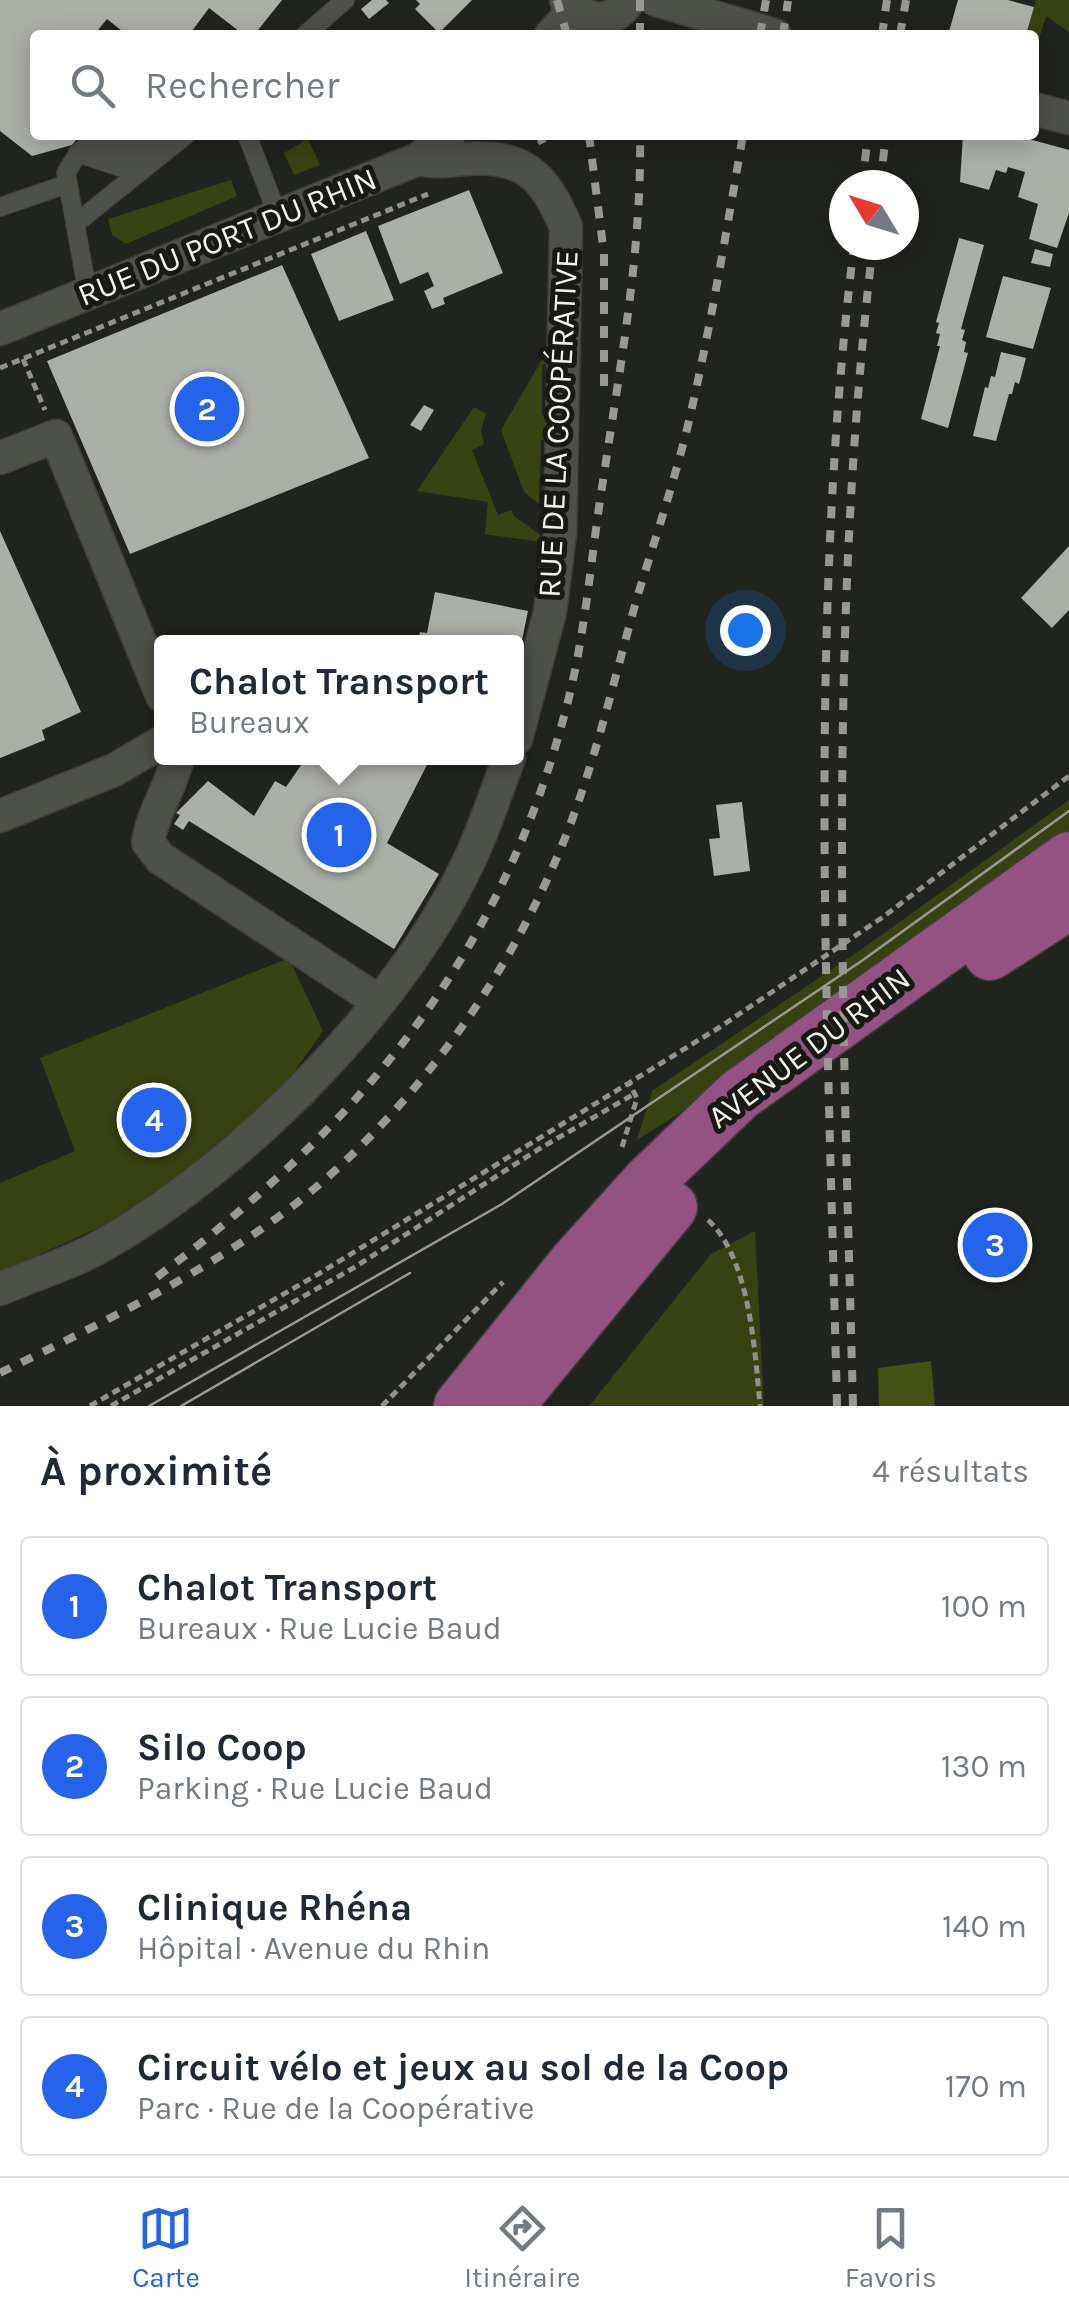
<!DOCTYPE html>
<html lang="fr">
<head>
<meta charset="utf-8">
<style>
	:root { --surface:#fff; --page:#f6f6f7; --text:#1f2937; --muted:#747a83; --line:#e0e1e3; --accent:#2563eb }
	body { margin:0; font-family:Karla,sans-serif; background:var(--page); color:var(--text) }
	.compass { position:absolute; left:829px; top:170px; width:90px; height:90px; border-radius:50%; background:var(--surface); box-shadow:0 5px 25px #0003; rotate:308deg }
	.you { position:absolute; left:745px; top:630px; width:35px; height:35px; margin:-25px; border:8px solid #fff; border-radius:50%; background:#1a73e8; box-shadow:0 0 0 15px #1a73e833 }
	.badge { display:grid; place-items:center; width:65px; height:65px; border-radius:50%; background:var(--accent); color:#fff; font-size:32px; font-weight:700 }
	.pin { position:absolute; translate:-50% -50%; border:5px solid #fff; box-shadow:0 2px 10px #0006 }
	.popup { position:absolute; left:154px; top:635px; width:370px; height:130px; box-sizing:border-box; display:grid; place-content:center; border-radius:10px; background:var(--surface); filter:drop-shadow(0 2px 8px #0005); font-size:32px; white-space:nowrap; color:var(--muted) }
	.popup b { font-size:38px; color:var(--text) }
	.popup::after { content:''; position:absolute; left:50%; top:100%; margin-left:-20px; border:20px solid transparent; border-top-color:var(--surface) }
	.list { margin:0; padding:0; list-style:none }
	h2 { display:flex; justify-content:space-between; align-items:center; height:130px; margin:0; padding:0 40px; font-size:42px }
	h2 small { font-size:32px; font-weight:400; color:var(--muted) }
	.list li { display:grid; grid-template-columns:65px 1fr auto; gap:30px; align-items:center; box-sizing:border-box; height:140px; margin:0 20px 20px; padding:0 20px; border:2px solid var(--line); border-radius:10px }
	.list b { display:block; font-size:38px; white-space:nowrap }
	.list p { margin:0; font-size:32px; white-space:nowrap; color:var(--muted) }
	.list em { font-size:32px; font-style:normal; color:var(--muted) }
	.icon { flex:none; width:55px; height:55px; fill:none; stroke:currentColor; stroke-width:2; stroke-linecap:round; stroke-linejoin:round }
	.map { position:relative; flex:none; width:1069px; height:1406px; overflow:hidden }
	.search { position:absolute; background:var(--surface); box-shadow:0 5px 25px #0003; left:30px; right:30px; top:30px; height:110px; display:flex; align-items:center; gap:25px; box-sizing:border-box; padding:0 35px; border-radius:10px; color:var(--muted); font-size:38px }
	.sheet { height:770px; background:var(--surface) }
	nav { display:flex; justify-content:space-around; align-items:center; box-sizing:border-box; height:140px; border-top:2px solid var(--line); background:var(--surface); font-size:28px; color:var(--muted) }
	nav a { display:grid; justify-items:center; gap:5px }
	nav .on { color:var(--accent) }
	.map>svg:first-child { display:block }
</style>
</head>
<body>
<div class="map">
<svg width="1069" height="1406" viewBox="0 0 1069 1406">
	<rect width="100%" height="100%" fill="#21231e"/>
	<path fill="#384111" d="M1036 0H1069V32L1046 16 1039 39 1034 40V35H1026Z
		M308 139 320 165 294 175 284 153Z
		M231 180 237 196 126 244 112 235 108 219Z
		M554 339V364L542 365V415L553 416V439L541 440 539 498 550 499 549 512 524 492 501 430Z
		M474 407 486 414 481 430 484 444 472 450 498 515 511 510 514 516 547 540 540 542 485 534 488 502 417 491Z
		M1069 800V839L707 1096 637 1140 652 1091 869 944Z
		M289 958 323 1031 281 1090 136 1211 0 1272V1183L75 1151 40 1058Z
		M755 1231 764 1406H589L711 1254Z"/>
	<path fill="#455015" d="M931 1361 935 1406H879L878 1368Z"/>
	<path fill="#acaea8" d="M0 0H282L254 35H244L209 8 189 35H127L107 19 94 35H35V135H80L72 145 32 156 0 131Z
		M372 0H386L389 3 369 19 361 9Z
		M416 0H472L439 33 415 9 420 4Z
		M958 0H1008L1034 7 1026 35H948Z
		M963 135H1014L1069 150V213L1057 248 1029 239 1038 204 1018 197 1025 172 1008 167 1006 173 996 170 989 190 960 182Z
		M469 190 503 273 443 298 445 304 432 309 424 291 434 286 428 272 400 284 378 226Z
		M366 231 394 300 339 321 311 254Z
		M959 238 984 245 961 329 965 330 962 340 966 342 964 352 968 353 948 428 921 419 940 346H937L940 334 936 333 939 323 936 322Z
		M1035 249 1053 254 1050 267 1031 263Z
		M282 265 369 458 130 554 47 361Z
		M1003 276 1051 288 1033 349 986 337Z
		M1001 352 1026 358 1019 384 1015 382 1012 394H1009L996 441 973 436 985 387 988 388 991 376 995 377Z
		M424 405 434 410 421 431 410 425Z
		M0 531 81 712 42 730 45 740 0 758Z
		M1069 546V610L1052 628 1021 598Z
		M435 592 528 611 518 660 516 642H418L420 632 427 633Z
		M306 758 430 759 387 843 439 874 394 949 189 821 183 830 174 824 180 815 176 813 208 781 254 816 275 781 286 787Z
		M742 802 750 871 714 876 709 839 720 838 716 805Z"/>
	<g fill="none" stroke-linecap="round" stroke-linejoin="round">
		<defs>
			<path id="service" d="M305 35 345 0
				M123 135 167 150
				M247 135 278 216
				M91 141 153 161
				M78 153 138 173
				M0 207 67 184
				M75 224 186 135
				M88 294 66 173 78 153 99 135"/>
			<path id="minor" d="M566 0C583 22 613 27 629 0
				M656 0 775 35
				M551 35 574 10
				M1034 109 1069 118
				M418 159C435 163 448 161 465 159 525 155 544 175 566 227L560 534 550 612 516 739
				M0 329 418 159 449 135
				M0 458 56 436 162 696
				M178 758C171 787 153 812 148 842L160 858 378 1001
				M0 816 114 770 162 742
				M0 1289C34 1274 73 1263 105 1244 247 1162 407 1001 474 850 487 820 498 788 509 758"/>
			<path id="primary" d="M990 954 1069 903
				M460 1406 575 1263 649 1181 739 1095 1069 858
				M507 1406 671 1207"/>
		</defs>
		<use href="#service" stroke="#3e3e3b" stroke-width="20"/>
		<use href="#minor" stroke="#3e3e3b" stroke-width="35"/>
		<use href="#primary" stroke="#3e3e3b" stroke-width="55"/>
		<path stroke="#91928e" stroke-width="5" stroke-dasharray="8 5" stroke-linecap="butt" d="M538 143 554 135
			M23 359 45 410
			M0 368 428 194
			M622 1147 637 1098 630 1085
			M708 1220C750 1258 755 1352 760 1406
			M90 1406 320 1273 720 1027 883 917 1069 776
			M111 1406 355 1267 539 1149 636 1093
			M382 1406 503 1282"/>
		<use href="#service" stroke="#4e504a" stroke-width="18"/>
		<use href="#minor" stroke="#4e504a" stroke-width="32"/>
		<use href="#primary" stroke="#935281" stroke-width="52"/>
		<path stroke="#989995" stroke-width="2.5" d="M149 1406 502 1204 863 960 1069 811
			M181 1406 410 1273"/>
		<path stroke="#989995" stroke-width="8" stroke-dasharray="12 12" stroke-linecap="butt" d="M557 0 567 35
			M640 35V0
			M760 35 766 0
			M783 35 788 1
			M882 35 887 0
			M900 35 906 0
			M589 135 604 254V395
			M862 185 868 135
			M880 185 886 135
			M157 1277C361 1123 502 958 567 705 586 632 591 555 603 481 620 366 642 251 640 135
			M0 1373C114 1317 246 1254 340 1166 434 1078 508 973 558 855 593 773 613 683 637 598 654 542 673 486 687 429 710 332 726 233 743 135
			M837 1406C828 1019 807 631 854 245
			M853 1406C843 1019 827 630 873 245"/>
	</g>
	<g text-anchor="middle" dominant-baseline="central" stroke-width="10" stroke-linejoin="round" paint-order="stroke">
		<g font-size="32" fill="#f1f1ee" stroke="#181915">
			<text transform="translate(227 237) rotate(-22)">RUE DU PORT DU RHIN</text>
			<text transform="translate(558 424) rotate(-87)">RUE DE LA COOPÉRATIVE</text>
			<text transform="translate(809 1048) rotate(-37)">AVENUE DU RHIN</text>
		</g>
	</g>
</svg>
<svg class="compass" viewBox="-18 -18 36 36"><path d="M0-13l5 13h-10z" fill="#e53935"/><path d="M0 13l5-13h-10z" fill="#747a83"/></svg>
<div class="you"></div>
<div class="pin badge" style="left:339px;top:835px">1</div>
<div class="popup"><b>Chalot Transport</b>Bureaux</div>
<div class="pin badge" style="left:207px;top:409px">2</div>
<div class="pin badge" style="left:995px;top:1245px">3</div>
<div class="pin badge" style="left:154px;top:1120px">4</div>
<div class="search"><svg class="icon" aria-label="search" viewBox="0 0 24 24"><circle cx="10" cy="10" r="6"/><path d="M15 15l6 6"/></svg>Rechercher</div>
</div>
<section class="sheet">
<h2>À proximité<small>4 résultats</small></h2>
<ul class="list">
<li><span class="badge">1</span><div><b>Chalot Transport</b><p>Bureaux · Rue Lucie Baud</p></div><em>100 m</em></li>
<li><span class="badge">2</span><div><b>Silo Coop</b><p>Parking · Rue Lucie Baud</p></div><em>130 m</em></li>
<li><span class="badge">3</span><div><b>Clinique Rhéna</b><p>Hôpital · Avenue du Rhin</p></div><em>140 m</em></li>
<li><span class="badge">4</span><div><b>Circuit vélo et jeux au sol de la Coop</b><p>Parc · Rue de la Coopérative</p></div><em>170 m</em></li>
</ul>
</section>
<nav>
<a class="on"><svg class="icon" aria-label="map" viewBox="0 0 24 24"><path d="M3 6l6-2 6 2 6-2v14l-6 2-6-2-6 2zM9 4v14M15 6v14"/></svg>Carte</a>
<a><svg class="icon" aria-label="directions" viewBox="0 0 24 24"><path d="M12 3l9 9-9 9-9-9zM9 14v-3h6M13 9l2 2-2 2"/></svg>Itinéraire</a>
<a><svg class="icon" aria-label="saved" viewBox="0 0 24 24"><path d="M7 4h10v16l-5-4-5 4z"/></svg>Favoris</a>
</nav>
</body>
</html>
